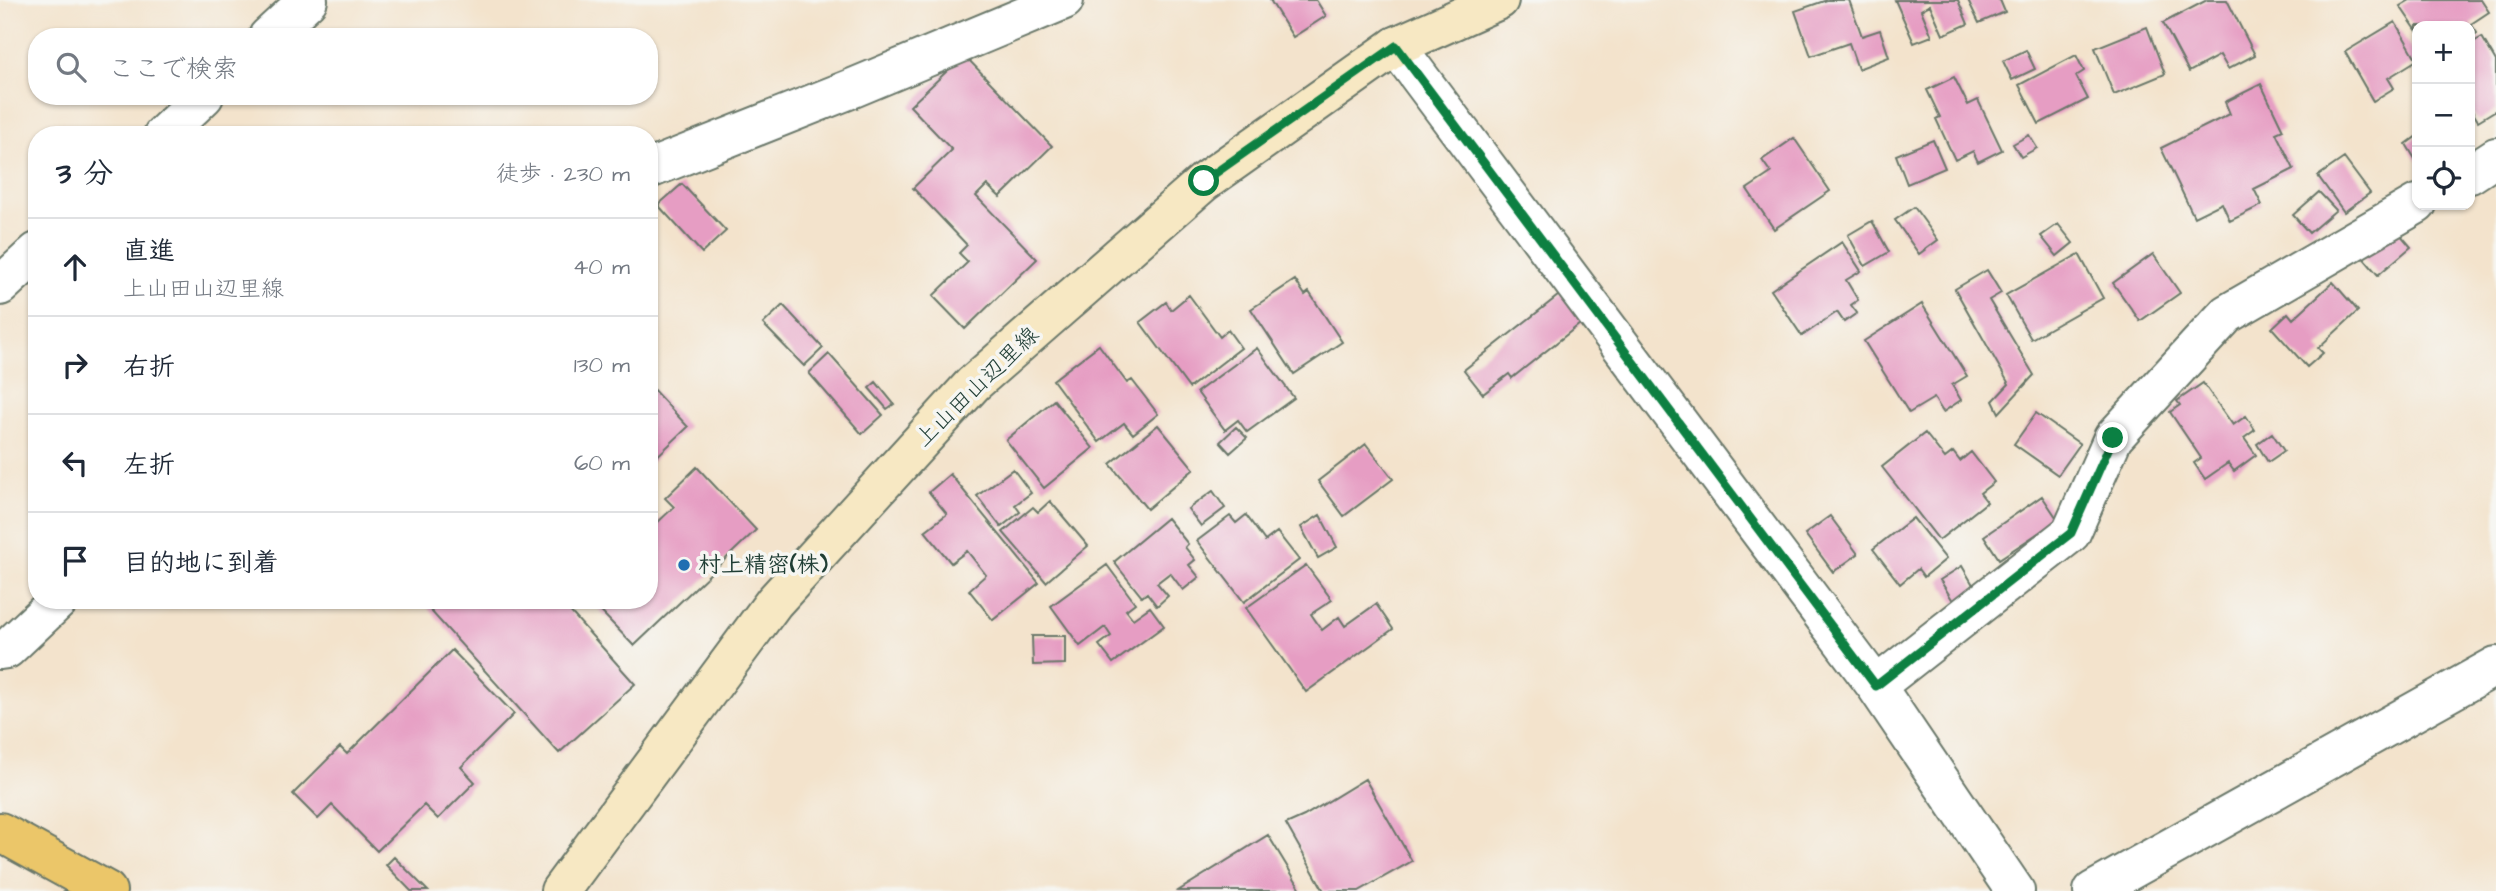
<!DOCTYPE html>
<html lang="ja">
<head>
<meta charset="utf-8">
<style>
	:root { --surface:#fff; --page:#f2f2f3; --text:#1f2937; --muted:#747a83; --line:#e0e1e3 }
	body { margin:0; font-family:"Architects Daughter","Klee One",sans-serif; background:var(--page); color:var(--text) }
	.controls { position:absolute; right:21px; top:21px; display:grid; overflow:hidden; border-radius:14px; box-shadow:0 2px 5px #0004 }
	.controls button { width:63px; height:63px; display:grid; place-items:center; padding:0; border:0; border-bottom:2px solid var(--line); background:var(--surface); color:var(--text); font:35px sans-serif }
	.stop { position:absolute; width:21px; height:21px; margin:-16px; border:5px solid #0b8043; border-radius:50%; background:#fff }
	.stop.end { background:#0b8043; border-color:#fff; box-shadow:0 2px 7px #0008 }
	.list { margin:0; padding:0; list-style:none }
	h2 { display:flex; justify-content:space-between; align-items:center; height:91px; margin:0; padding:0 28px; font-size:30px }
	h2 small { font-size:23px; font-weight:400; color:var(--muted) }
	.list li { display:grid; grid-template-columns:46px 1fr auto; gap:21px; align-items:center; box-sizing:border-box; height:98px; padding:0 28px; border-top:2px solid var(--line) }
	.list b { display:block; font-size:26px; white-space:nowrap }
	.list p { margin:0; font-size:23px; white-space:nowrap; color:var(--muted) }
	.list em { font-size:23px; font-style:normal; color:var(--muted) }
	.icon { flex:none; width:38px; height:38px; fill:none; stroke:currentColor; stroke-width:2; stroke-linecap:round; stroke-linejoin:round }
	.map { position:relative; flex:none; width:2496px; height:891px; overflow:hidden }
	.search { position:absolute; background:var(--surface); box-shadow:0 2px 5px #0004; left:28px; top:28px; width:630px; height:77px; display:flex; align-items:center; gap:18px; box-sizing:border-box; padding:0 24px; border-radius:28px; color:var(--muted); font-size:26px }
	.panel { position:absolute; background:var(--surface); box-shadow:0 2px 5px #0004; left:28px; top:126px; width:630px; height:483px; border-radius:28px }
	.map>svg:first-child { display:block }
</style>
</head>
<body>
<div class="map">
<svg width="2496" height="891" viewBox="0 0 2496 891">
	<rect width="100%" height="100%" fill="#f6f6f2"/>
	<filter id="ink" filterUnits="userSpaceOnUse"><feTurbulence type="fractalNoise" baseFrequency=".0143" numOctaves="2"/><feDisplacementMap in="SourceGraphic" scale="14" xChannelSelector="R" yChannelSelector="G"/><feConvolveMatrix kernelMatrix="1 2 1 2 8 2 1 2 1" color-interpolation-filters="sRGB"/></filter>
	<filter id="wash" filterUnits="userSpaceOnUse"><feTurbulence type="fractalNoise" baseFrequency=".00686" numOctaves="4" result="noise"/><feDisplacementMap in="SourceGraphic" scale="28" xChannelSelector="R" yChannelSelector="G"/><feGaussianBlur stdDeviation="1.57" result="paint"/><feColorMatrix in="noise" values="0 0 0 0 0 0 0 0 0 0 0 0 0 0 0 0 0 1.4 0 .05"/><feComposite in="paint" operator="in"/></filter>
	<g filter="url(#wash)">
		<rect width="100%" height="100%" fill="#f3e3cc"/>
		<g id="blocks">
			<path fill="#e69dc3" d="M1270 0H1316L1326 16 1293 37Z
				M1827 0H1849L1862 36 1880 30 1889 57 1858 69 1849 43 1811 56 1795 11Z
				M1895 0H1958L1968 24 1943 35 1930 5 1921 10 1932 36 1914 43Z
				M1968 0H2000L2005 12 1979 23Z
				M2207 0H2227L2255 55 2228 69 2220 55 2189 72 2163 23Z
				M2410 0H2481L2489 12 2471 24 2477 33 2470 38V26H2417V31L2400 6Z
				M2395 22 2417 60 2388 78 2394 88 2373 101 2345 52Z
				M2147 27 2165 74 2114 95 2095 48Z
				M2482 37 2496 61V110L2478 121 2470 108V44Z
				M2026 50 2035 69 2012 80 2003 61Z
				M964 55 1052 146 1000 197 987 185 976 196 1037 259 965 329 933 296 968 262 959 253 967 245 913 188 952 150 910 106Z
				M2076 55 2084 71 2076 76 2088 99 2039 124 2019 85Z
				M1954 77 1968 105 1978 100 2002 150 1978 162 1973 151 1955 160 1936 119 1940 117 1927 90Z
				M2261 84 2283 130 2276 133 2294 169 2254 189 2262 205 2230 221 2222 203 2194 217 2161 148 2230 114 2225 102Z
				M2029 135 2037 148 2021 157 2013 144Z
				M2417 136V162L2406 144Z
				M1794 138 1830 191 1774 229 1747 189 1771 173 1762 160Z
				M1933 140 1945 168 1907 184 1896 155Z
				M2344 158 2370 193 2344 212 2318 176Z
				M682 184 726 231 702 253 658 205Z
				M2319 192 2336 210 2309 233 2293 215Z
				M1914 207 1938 240 1919 254 1895 220Z
				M1872 221 1889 252 1865 266 1848 235Z
				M2058 224 2073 243 2057 256 2041 236Z
				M2394 227 2411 247 2378 275 2361 255Z
				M1842 242 1861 271 1846 280 1858 300 1851 305 1857 313 1844 322 1837 312 1802 336 1771 290Z
				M2079 254 2103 298 2031 339 2006 295Z
				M2153 254 2180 293 2140 321 2113 283Z
				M1987 270 2001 293 1989 300 2034 375 1999 413 1993 401 2009 384 1955 289Z
				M1295 280 1305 295 1309 292 1342 342 1294 374 1251 309Z
				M2333 282 2358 311 2318 348 2323 353 2307 367 2272 328 2288 313 2293 319Z
				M1563 292 1585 320 1512 378 1509 374 1483 394 1464 370Z
				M1189 295 1220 337 1228 330 1241 348 1189 388 1140 322 1166 302 1171 310Z
				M1922 304 1967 376 1952 385 1961 400 1943 412 1934 398 1909 413 1864 341Z
				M783 305 823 348 804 366 763 324Z
				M1099 345 1127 383 1132 380 1158 414 1133 434 1124 423 1099 442 1053 380Z
				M1257 348 1294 398 1247 432 1238 420 1225 430 1197 392Z
				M829 354 883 415 862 434 809 373Z
				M876 382 894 404 887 409 869 388Z
				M2203 383 2233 425 2246 416 2255 430 2244 438 2256 455 2234 471 2228 463 2205 479 2194 463 2201 458 2170 412 2180 405 2177 401Z
				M649 385 688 427 649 464Z
				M1054 400 1093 448 1044 488 1006 440Z
				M2036 413 2080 444 2058 475 2014 444Z
				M1158 425 1194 469 1147 509 1110 464Z
				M1236 427 1247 438 1230 453 1220 442Z
				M1925 433 1945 458 1953 452 1960 461 1971 452 1994 482 1980 493 1987 502 1939 540 1882 467Z
				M2272 433 2284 451 2268 462 2257 444Z
				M1366 444 1393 479 1344 516 1318 481Z
				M697 467 756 530 634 646 590 600H649V520L655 525 674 507 665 498Z
				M1013 469 1031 493 1015 505 1020 512 1001 527 977 496Z
				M950 474 1039 583 993 620 969 590 986 575 967 551 951 563 925 531 947 514 929 492Z
				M1213 491 1225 508 1201 526 1188 509Z
				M2042 496 2058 520 1999 559 1984 536Z
				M1050 501 1088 546 1046 582 1003 532 1033 507 1038 512Z
				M1246 515 1265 541 1277 532 1299 560 1244 602 1197 541 1230 516 1236 523Z
				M1320 515 1337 547 1318 558 1301 527Z
				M1830 516 1858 554 1833 572 1805 534Z
				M1167 518 1188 544 1185 547 1195 560 1189 565 1199 577 1183 590 1170 573 1157 583 1168 596 1157 606 1147 593 1142 597 1114 562Z
				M1913 518 1946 559 1924 577 1918 569 1900 584 1873 549Z
				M1107 565 1135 603 1126 610 1133 619 1150 607 1164 626 1113 663 1099 645 1111 636 1105 627 1080 646 1051 606Z
				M1306 565 1332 600 1311 614 1322 630 1339 617 1345 626 1376 604 1393 629 1306 692 1246 608Z
				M1962 566 1976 590 1955 604 1940 580Z
				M421 600H560L635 684 559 753Z
				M1032 636H1065V664L1033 665Z
				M452 650 514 714 461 767 475 782 438 819 424 805 377 851 332 805 318 819 293 794 340 747 347 754Z
				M1365 779 1412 861 1359 891H1324L1286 824 1304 816Z
				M1268 835 1302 891H1178Z
				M394 857 428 891H411L386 865Z"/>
		</g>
	</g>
	<g filter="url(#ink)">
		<use href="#blocks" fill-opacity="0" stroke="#697769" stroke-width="2"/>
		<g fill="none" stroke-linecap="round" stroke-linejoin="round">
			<defs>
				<path id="minor" d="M268 37 308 0
					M1396 46 1876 686 2071 533 2113 438 2227 314 2417 204
					M163 135 204 96
					M649 169 853 88 1064 0
					M2470 174 2496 157
					M0 286 37 252
					M0 650 7 649 59 600
					M1876 686 2015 891
					M2093 891 2496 666"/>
				<path id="secondary" d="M560 891 774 602 973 384 1204 182 1396 46 1499 0"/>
				<path id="motorway" d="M0 832 107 891"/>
			</defs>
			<use href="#minor" stroke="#697769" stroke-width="42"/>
			<use href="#secondary" stroke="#697769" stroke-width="42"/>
			<use href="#motorway" stroke="#697769" stroke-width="42"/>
			<use href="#minor" stroke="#fff" stroke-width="38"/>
			<use href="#secondary" stroke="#f7e8c3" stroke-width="38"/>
			<use href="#motorway" stroke="#ebc669" stroke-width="38"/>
		</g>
	</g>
	<g fill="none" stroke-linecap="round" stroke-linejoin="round" filter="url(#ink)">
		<path stroke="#0b8043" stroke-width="9" d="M1204 181 1396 46 1876 686 2071 533 2113 438"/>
	</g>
	<circle fill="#1f6fb2" stroke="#f6f6f2" stroke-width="2.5" cx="684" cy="565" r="7"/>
	<g text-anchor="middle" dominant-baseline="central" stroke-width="7" stroke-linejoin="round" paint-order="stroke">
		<g font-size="23" fill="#1f3d34" stroke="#f6f6f2">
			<text transform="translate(977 387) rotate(-44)">上山田山辺里線</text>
		</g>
		<g font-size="23" font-weight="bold" fill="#1f3d34" stroke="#f6f6f2" text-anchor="start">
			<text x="698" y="565">村上精密(株)</text>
		</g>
	</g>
</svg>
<div class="controls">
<button>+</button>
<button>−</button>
<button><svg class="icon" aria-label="locate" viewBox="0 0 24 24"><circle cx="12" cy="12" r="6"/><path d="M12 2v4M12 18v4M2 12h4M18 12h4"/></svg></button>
</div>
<div class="stop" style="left:1204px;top:181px"></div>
<div class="stop end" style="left:2113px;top:438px"></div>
<div class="search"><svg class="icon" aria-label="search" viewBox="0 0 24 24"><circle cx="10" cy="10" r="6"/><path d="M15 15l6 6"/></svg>ここで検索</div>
<section class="panel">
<h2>3 分<small>徒歩 · 230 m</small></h2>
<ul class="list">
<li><svg class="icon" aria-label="ahead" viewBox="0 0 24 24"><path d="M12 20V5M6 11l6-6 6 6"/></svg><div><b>直進</b><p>上山田山辺里線</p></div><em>40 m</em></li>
<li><svg class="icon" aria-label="right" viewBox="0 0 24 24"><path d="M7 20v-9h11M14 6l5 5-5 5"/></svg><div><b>右折</b></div><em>130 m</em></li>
<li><svg class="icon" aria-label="left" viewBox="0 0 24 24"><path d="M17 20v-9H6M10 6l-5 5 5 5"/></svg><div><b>左折</b></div><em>60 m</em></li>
<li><svg class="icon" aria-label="arrive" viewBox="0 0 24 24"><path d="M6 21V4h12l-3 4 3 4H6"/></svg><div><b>目的地に到着</b></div></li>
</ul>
</section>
</div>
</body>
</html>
